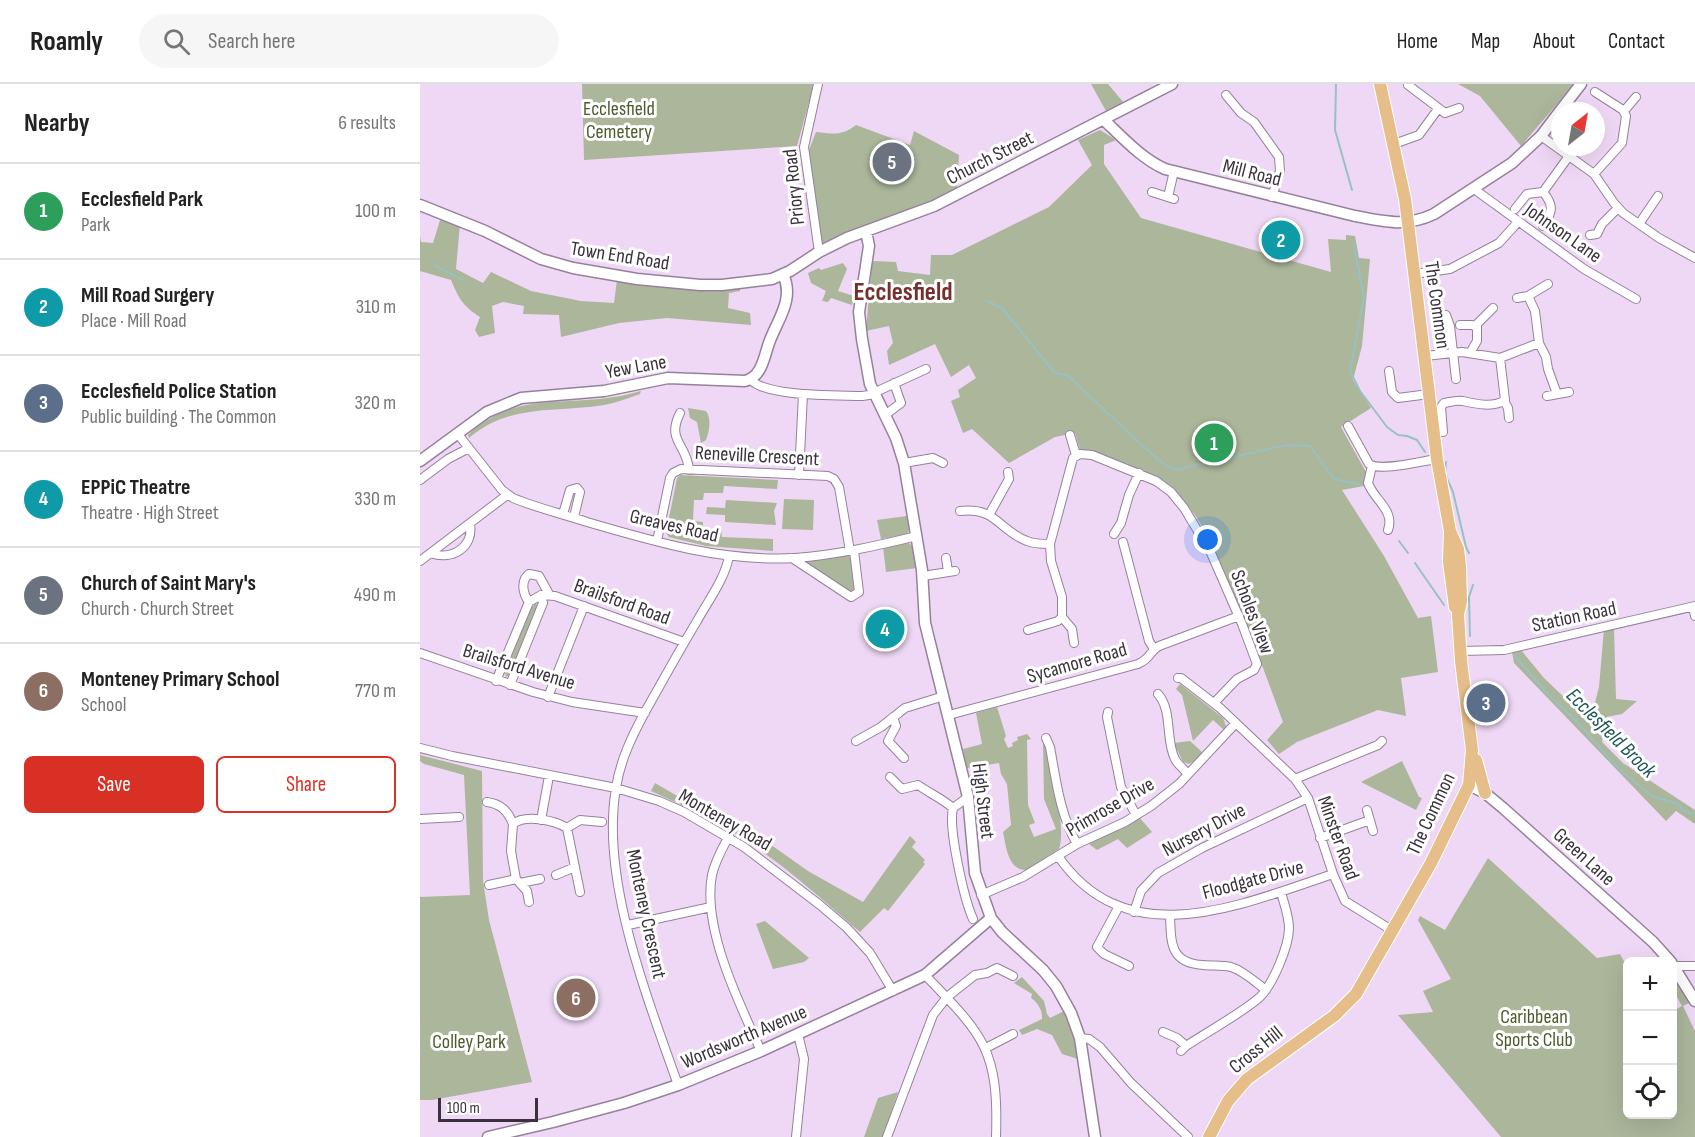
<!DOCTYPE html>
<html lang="en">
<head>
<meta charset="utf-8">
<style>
	:root { --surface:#fff; --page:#f6f6f6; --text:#222; --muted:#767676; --line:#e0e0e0; --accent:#d93025 }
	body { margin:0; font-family:"Sofia Sans Condensed",sans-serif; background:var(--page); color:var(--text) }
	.controls { position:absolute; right:18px; bottom:18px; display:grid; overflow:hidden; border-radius:9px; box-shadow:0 6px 24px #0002 }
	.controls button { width:54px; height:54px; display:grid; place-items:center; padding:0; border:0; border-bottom:2px solid var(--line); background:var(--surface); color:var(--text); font:30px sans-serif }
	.compass { position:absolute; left:1131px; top:18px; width:54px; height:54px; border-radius:50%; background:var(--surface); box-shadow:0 6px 24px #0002; rotate:31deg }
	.scale { position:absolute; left:18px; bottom:15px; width:100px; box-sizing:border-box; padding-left:6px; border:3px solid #3a313c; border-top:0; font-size:16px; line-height:21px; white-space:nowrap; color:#3a313c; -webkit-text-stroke:4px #fff; paint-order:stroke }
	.you { position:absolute; left:788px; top:456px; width:21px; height:21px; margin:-15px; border:4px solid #fff; border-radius:50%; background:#1a73e8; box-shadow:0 0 0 9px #1a73e833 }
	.badge { display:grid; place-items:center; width:39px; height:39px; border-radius:50%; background:var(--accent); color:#fff; font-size:20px; font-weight:700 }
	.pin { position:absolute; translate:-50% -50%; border:3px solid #fff; box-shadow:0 2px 6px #0006 }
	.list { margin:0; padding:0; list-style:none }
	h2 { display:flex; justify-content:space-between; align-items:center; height:78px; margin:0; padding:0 24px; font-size:26px }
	h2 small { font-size:20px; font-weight:400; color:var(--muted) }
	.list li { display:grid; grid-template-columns:39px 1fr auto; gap:18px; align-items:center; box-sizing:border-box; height:96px; padding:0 24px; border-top:2px solid var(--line) }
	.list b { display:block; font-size:22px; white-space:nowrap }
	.list p { margin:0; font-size:20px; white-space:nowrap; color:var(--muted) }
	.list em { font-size:20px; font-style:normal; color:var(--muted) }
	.actions { display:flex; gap:12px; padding:18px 24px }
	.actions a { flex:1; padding:14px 0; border:2px solid var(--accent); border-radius:9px; text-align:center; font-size:21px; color:var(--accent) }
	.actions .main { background:var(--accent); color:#fff }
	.icon { flex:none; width:33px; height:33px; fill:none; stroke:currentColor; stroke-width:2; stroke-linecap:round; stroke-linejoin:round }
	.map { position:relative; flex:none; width:1275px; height:1053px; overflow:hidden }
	header { display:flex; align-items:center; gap:36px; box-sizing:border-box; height:84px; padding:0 30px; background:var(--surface); border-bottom:2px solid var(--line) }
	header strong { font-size:28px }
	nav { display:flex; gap:33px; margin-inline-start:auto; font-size:21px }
	.search { width:420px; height:54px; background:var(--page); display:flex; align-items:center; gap:15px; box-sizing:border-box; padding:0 21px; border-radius:33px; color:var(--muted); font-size:22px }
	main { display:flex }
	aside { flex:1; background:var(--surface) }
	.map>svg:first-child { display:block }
</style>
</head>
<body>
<header>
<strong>Roamly</strong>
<div class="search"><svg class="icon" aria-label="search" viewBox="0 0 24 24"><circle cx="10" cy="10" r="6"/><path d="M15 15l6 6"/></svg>Search here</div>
<nav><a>Home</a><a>Map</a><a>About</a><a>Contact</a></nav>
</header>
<main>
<aside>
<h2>Nearby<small>6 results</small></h2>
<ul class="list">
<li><span class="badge" style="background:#2e9e5b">1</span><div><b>Ecclesfield Park</b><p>Park</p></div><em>100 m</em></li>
<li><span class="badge" style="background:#0f9aa8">2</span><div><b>Mill Road Surgery</b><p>Place · Mill Road</p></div><em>310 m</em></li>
<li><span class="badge" style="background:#5c6f8a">3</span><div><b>Ecclesfield Police Station</b><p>Public building · The Common</p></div><em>320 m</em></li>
<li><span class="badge" style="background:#0f9aa8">4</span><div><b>EPPiC Theatre</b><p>Theatre · High Street</p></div><em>330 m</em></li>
<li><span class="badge" style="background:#6b7280">5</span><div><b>Church of Saint Mary's</b><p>Church · Church Street</p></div><em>490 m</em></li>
<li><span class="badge" style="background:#8d6e63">6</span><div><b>Monteney Primary School</b><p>School</p></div><em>770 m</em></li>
</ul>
<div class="actions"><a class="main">Save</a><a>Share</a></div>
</aside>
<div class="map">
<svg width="1275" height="1053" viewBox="0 0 1275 1053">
	<rect width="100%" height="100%" fill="#efd8f5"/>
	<path fill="#acb69b" d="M162 0H394L377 62 164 76Z
		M671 0H688L704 19 686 27Z
		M1038 0H1154L1101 62 1060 12Z
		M436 41 490 61 494 47 539 71 537 105 504 123 401 160 389 66 396 48C413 50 422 52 436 41Z
		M680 46 696 56 684 61V80L721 134 911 188 908 155 926 156V151L935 152 939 174 950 175 942 262 933 296 951 324 921 343 946 388 944 402 922 406 964 472 998 534 1011 532 1018 588 981 594 986 632 958 626 877 658 859 670 847 656 863 638C846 592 830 547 810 502 795 467 781 431 752 404 736 390 682 370 660 366L655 349 635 353 589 379 552 345 543 349 531 317 540 313 538 306 556 294 549 281 531 293 515 260 469 281 467 267 473 259 469 242 446 247 452 177 476 178 478 187 510 191 511 171H532L629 123 672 81 658 56Z
		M21 133 40 140 36 185 63 199 71 188 111 207 161 217 194 219 197 196C238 202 278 208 320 204V207L309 209 308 224 330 229 331 241 247 234 199 239 141 253 139 231 103 230 104 222 83 218 72 222 75 249 59 253 55 246 60 233C43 222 39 215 31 196L0 187V152L1 158 13 159Z
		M423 179 427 185 418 207 434 212 432 221 411 214 408 218 402 217 406 207 391 199 388 189 399 184 401 186Z
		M221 307 220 310C208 314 196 319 184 321 135 329 89 319 49 354L48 351C94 308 139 322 194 313 203 312 212 309 221 307Z
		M268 324 286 327C292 335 289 348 286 356L281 359 277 338 270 334Z
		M260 391 358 396 357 405 304 402 303 409H284L283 416H274L273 437 283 438V444L301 446 302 453 353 455V467L286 462 249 453 246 449 257 394Z
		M364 415 394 416 393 446 362 445Z
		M306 416 357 419 354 427 356 441 305 438V431L286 430 287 423 305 424Z
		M487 432 489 446 488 450 461 455 457 436Z
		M486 458C497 462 496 474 497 484L466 488 463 463Z
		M428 471 432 475 436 506 432 510 382 476Z
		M116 519 118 523 91 590 86 593 85 589 111 524Z
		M1192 543 1194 545 1196 615 1217 617 1202 630 1186 633 1182 658 1203 679 1275 726V740L1256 727 1246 737 1094 579 1092 568 1101 566 1124 594 1170 638 1179 603 1184 545Z
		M760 600 803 634 806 642 804 646 793 636 773 657 762 611 756 605Z
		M577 623 586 652 584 655 588 664 593 662 592 659 598 656 597 653 607 650 611 655 607 656 608 721 615 739 609 741 614 753 636 745 624 715 623 658H624C630 684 647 742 639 765L607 786C588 787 586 762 583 748L591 741 587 700 581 690 579 679 547 684 543 665 562 660 556 629Z
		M770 657 783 669 773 678 769 680 763 678 754 659Z
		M0 671 62 687 63 797 69 836 112 998 12 1016H0V813L50 811 44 691 4 680 0 677Z
		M982 677 999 713 1002 714 996 726 941 698Z
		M235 699 302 738 347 758 388 787 443 818 490 752 496 758 492 763 505 776 503 778 505 780 468 827 464 824 440 848C407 820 375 790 340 766 307 742 268 724 231 707Z
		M720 734 732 748 707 764 698 755 677 766 669 760Z
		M1068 774 1177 874 1200 870 1207 883 1208 1030H1252L1253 927 1262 922 1253 906V886L1271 918 1263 922 1275 947V1053H1081L978 931 1013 928 1003 907 1031 895 998 836 1000 832 1025 846Z
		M345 837 389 874 384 878 353 885 336 840Z
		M602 893 624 917 627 930 630 934 644 927 654 951 658 975 642 970 632 951 617 945 602 951 599 946 622 935C623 927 618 919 611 914L612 910 594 899Z
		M478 1008 463 1053H444L458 1014Z"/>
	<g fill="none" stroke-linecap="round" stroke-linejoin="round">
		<path stroke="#98c1c2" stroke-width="2" d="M916 0 915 46 932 106
			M934 161 944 214 930 287 940 307 967 343 978 351 987 352 997 356 1005 368
			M14 181 43 196
			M567 217 582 224 635 289 647 291 737 375 754 386 867 361 890 362 914 395 941 401
			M1026 378 1025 390 1033 408 1046 463 1049 469
			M979 457 988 469
			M995 479 1024 521
			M1050 552 1049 513 1053 501
			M1095 572 1126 608 1159 640 1202 688 1234 713 1259 720 1262 726 1275 731"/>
		<defs>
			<path id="street" d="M398 0 384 63 399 168
				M988 1 1025 29 1039 24
				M806 11 821 29 834 38 859 73 860 87 852 113
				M1204 27 1216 13
				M1121 52 1174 90 1194 119 1203 129 1239 154 1275 174
				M974 60 999 51 1018 25
				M1174 90 1202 59 1206 32 1203 26 1175 8
				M1054 105 1164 185 1216 215
				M732 108 754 115
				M1123 108 1149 72
				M748 113 754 87
				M1095 125 1107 110 1123 108C1134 121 1133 128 1123 142
				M1219 140 1238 112
				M1170 151 1177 150 1182 140 1198 124
				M994 190 1030 185 1079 159 1098 138
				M1108 212 1115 227 1119 259 1126 273 1128 285 1137 310
				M1097 214 1108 212 1128 200
				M1026 231 1030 242 1036 295
				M1040 241H1052L1057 243
				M1050 269 1057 257V240L1073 224
				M1005 272 1042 268 1080 274 1119 259
				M969 287 972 308 978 314 1009 310
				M331 296C347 313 418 311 442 312L449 311 506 285
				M1127 312 1149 308
				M1084 317 1088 324 1089 334
				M260 329C246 357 267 360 269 386
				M465 331 481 319 474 299
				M928 342 949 380C961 388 1002 377 1017 375
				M1023 348 1021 323 1024 319C1030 318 1037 316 1043 317 1056 320 1074 324 1085 316L1080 274
				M37 349 82 406 93 414C117 424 143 430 167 438 235 458 303 478 375 474 416 471 456 462 497 452
				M650 351 656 371
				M484 379 513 374 523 379
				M952 382 948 399C954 416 975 426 968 446
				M379 391 383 310
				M0 396 28 375 49 364
				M540 427C577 423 578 446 607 457 614 460 622 460 630 460
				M143 430 150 406 157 404 160 408 154 433
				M569 431 589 395 588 388
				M694 450 701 439 709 411 719 389
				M237 457 250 394 253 389 261 385 408 392 414 395 419 403 430 467
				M703 458 729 557 734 565
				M11 469C32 477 54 463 50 440
				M372 474 431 513 439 508 434 467
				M526 474 528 488
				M0 477 87 411
				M503 492 535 487
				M109 518C103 510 100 497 109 490L119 492 129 510
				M1273 523 1275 532
				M642 533 652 545 654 559
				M608 546 638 537 642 533V513L631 477 630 460 653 374 660 370 672 371 736 397 751 408 764 424 791 469 822 540 837 580 834 586 817 595 794 619
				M1040 567 1084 566 1275 522
				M0 569 113 608 152 618 225 629
				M758 594H761L800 624 875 695 888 714 913 790 925 817 973 847
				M76 597 109 518 121 511 135 512 264 558
				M90 601 123 519 121 511
				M738 610C753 627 745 656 755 675 758 681 764 685 768 690
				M128 613 164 522
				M688 628 687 633 701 703 716 731
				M529 631 718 580C733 573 728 568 739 562L819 532
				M473 633 476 642 468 657 484 674
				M626 654 630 663C636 696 640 731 657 760
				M436 657 461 643 485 624 524 612
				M0 664 32 672 196 704 239 717 264 728 324 763 400 821 427 844 450 869 473 907
				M470 693 482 705 498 701C511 710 521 714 533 724
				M875 695 958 661 962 657
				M548 713 533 724C528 744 544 815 553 835
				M67 718C81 720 88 727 93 740
				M947 726 953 747
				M0 735 39 733
				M121 736 129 692
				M147 744 160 736 182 738
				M309 752C302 765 295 777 292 791 282 844 319 919 341 967
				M900 754 950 736
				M638 772C707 872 820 821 913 790
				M136 791 155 783
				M96 795 91 767 93 740C105 730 134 736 147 744L160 808
				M100 799 120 795
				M69 801 96 795 107 807 109 818
				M561 811 603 793 657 760 705 738 731 722 759 700 816 639
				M699 822 677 863 684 870 709 882
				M714 828 721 807 738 789 782 764 888 714
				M750 831C751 859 750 879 783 881 792 882 802 881 811 883 824 887 835 898 846 906
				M208 841 291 823
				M1254 882H1275
				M505 891C563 951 579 965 576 1053
				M743 948 757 954 766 962
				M660 954 669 955 680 963 711 999 768 1053
				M566 964 593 950
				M761 967 766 962C787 948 822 929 840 913 853 900 869 862 869 844 869 832 864 820 861 808
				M258 1001C228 915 180 796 196 704 200 677 212 652 225 628 242 598 259 567 277 537 288 517 305 495 309 472
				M376 1053 384 975 378 950
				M467 1053 513 931 527 913 555 891 567 889 577 884 593 892"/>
			<path id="secondary" d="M1140 27 1161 0
				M684 36C702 53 722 75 745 85L935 132C964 138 987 143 1014 130L1092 79 1121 52 1140 27
				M0 121 65 147 121 175 153 184 217 195 280 201H302L352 195 370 187 399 168 427 154 514 122 752 0
				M446 147 449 162 439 228 442 255 450 300 476 354 484 379 502 486 505 539 548 713 555 789 571 834 582 848 623 886 636 902 651 929 660 954 675 1053
				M0 377 67 328 101 314 184 307 248 294 325 297C342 293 344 273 349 259 357 236 375 216 363 190
				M1049 701 1065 709 1083 724 1233 858 1251 878
				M1252 880 1275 917
				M68 1053 133 1038 204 1019 258 1001 341 967 505 891 571 834"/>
			<path id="primary" d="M960 0 985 115 1017 375 1030 447 1029 478 1035 523
				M1056 676 1065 709
				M789 1053 808 1017 827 995 914 932 936 910 1011 779 1049 701 1052 666 1041 577 1038 530 1041 518 1040 482 1038 465 1030 447"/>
		</defs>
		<use href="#street" stroke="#96819c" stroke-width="10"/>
		<use href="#secondary" stroke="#96819c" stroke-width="13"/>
		<use href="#primary" stroke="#fff" stroke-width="14"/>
		<use href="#street" stroke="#fff" stroke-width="8"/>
		<use href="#secondary" stroke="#fff" stroke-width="10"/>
		<use href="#primary" stroke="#e5be89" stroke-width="12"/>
	</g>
	<g text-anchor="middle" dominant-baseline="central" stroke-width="6" stroke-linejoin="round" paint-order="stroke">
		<g font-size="20" fill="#4b5b2b" stroke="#fff">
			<text x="199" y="25">Ecclesfield<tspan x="199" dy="23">Cemetery</tspan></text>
			<text x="1114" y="933">Caribbean<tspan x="1114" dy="23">Sports Club</tspan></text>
			<text x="49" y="958">Colley Park</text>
		</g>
		<g font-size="20" fill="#3a313c" stroke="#fff">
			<text transform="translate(570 74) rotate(-27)">Church Street</text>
			<text transform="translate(832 89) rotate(14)">Mill Road</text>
			<text transform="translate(374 103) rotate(-96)">Priory Road</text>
			<text transform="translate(1143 149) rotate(35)">Johnson Lane</text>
			<text transform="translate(200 172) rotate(9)">Town End Road</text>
			<text transform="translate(1017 221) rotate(82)">The Common</text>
			<text transform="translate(216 283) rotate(-10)">Yew Lane</text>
			<text transform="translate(337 372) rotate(3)">Reneville Crescent</text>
			<text transform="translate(254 442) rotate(13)">Greaves Road</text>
			<text transform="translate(202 518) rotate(20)">Brailsford Road</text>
			<text transform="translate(832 528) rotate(69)">Scholes View</text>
			<text transform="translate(1154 533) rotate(-12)">Station Road</text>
			<text transform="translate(657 579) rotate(-16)">Sycamore Road</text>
			<text transform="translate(99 583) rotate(17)">Brailsford Avenue</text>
			<text transform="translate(563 717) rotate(83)">High Street</text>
			<text transform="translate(690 723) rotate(-30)">Primrose Drive</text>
			<text transform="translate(1011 730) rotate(-65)">The Common</text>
			<text transform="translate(305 736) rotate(30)">Monteney Road</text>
			<text transform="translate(784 746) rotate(-28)">Nursery Drive</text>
			<text transform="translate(918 754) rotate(70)">Minster Road</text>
			<text transform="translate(1164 773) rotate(42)">Green Lane</text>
			<text transform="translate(833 796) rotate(-15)">Floodgate Drive</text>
			<text transform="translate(226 830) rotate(78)">Monteney Crescent</text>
			<text transform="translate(324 953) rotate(-23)">Wordsworth Avenue</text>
			<text transform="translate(836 966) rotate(-39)">Cross Hill</text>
		</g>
		<g font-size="21" font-style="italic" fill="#1c5658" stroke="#fff">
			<text transform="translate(1191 649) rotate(45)">Ecclesfield Brook</text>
		</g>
		<g font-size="26" font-weight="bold" fill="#752f2c" stroke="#fff">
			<text x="483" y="208">Ecclesfield</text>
		</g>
	</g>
</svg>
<div class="controls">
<button>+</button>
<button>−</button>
<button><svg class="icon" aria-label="locate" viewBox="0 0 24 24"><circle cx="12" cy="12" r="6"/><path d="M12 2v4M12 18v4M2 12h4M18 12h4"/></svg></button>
</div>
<svg class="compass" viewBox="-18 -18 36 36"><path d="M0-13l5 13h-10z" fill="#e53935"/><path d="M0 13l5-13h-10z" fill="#767676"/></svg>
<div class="scale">100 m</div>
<div class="you"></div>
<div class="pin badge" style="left:794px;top:359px;background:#2e9e5b">1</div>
<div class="pin badge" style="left:861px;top:156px;background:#0f9aa8">2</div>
<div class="pin badge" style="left:1066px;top:619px;background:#5c6f8a">3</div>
<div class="pin badge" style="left:465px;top:545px;background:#0f9aa8">4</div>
<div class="pin badge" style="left:472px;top:78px;background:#6b7280">5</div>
<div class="pin badge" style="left:156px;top:914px;background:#8d6e63">6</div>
</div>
</main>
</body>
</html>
